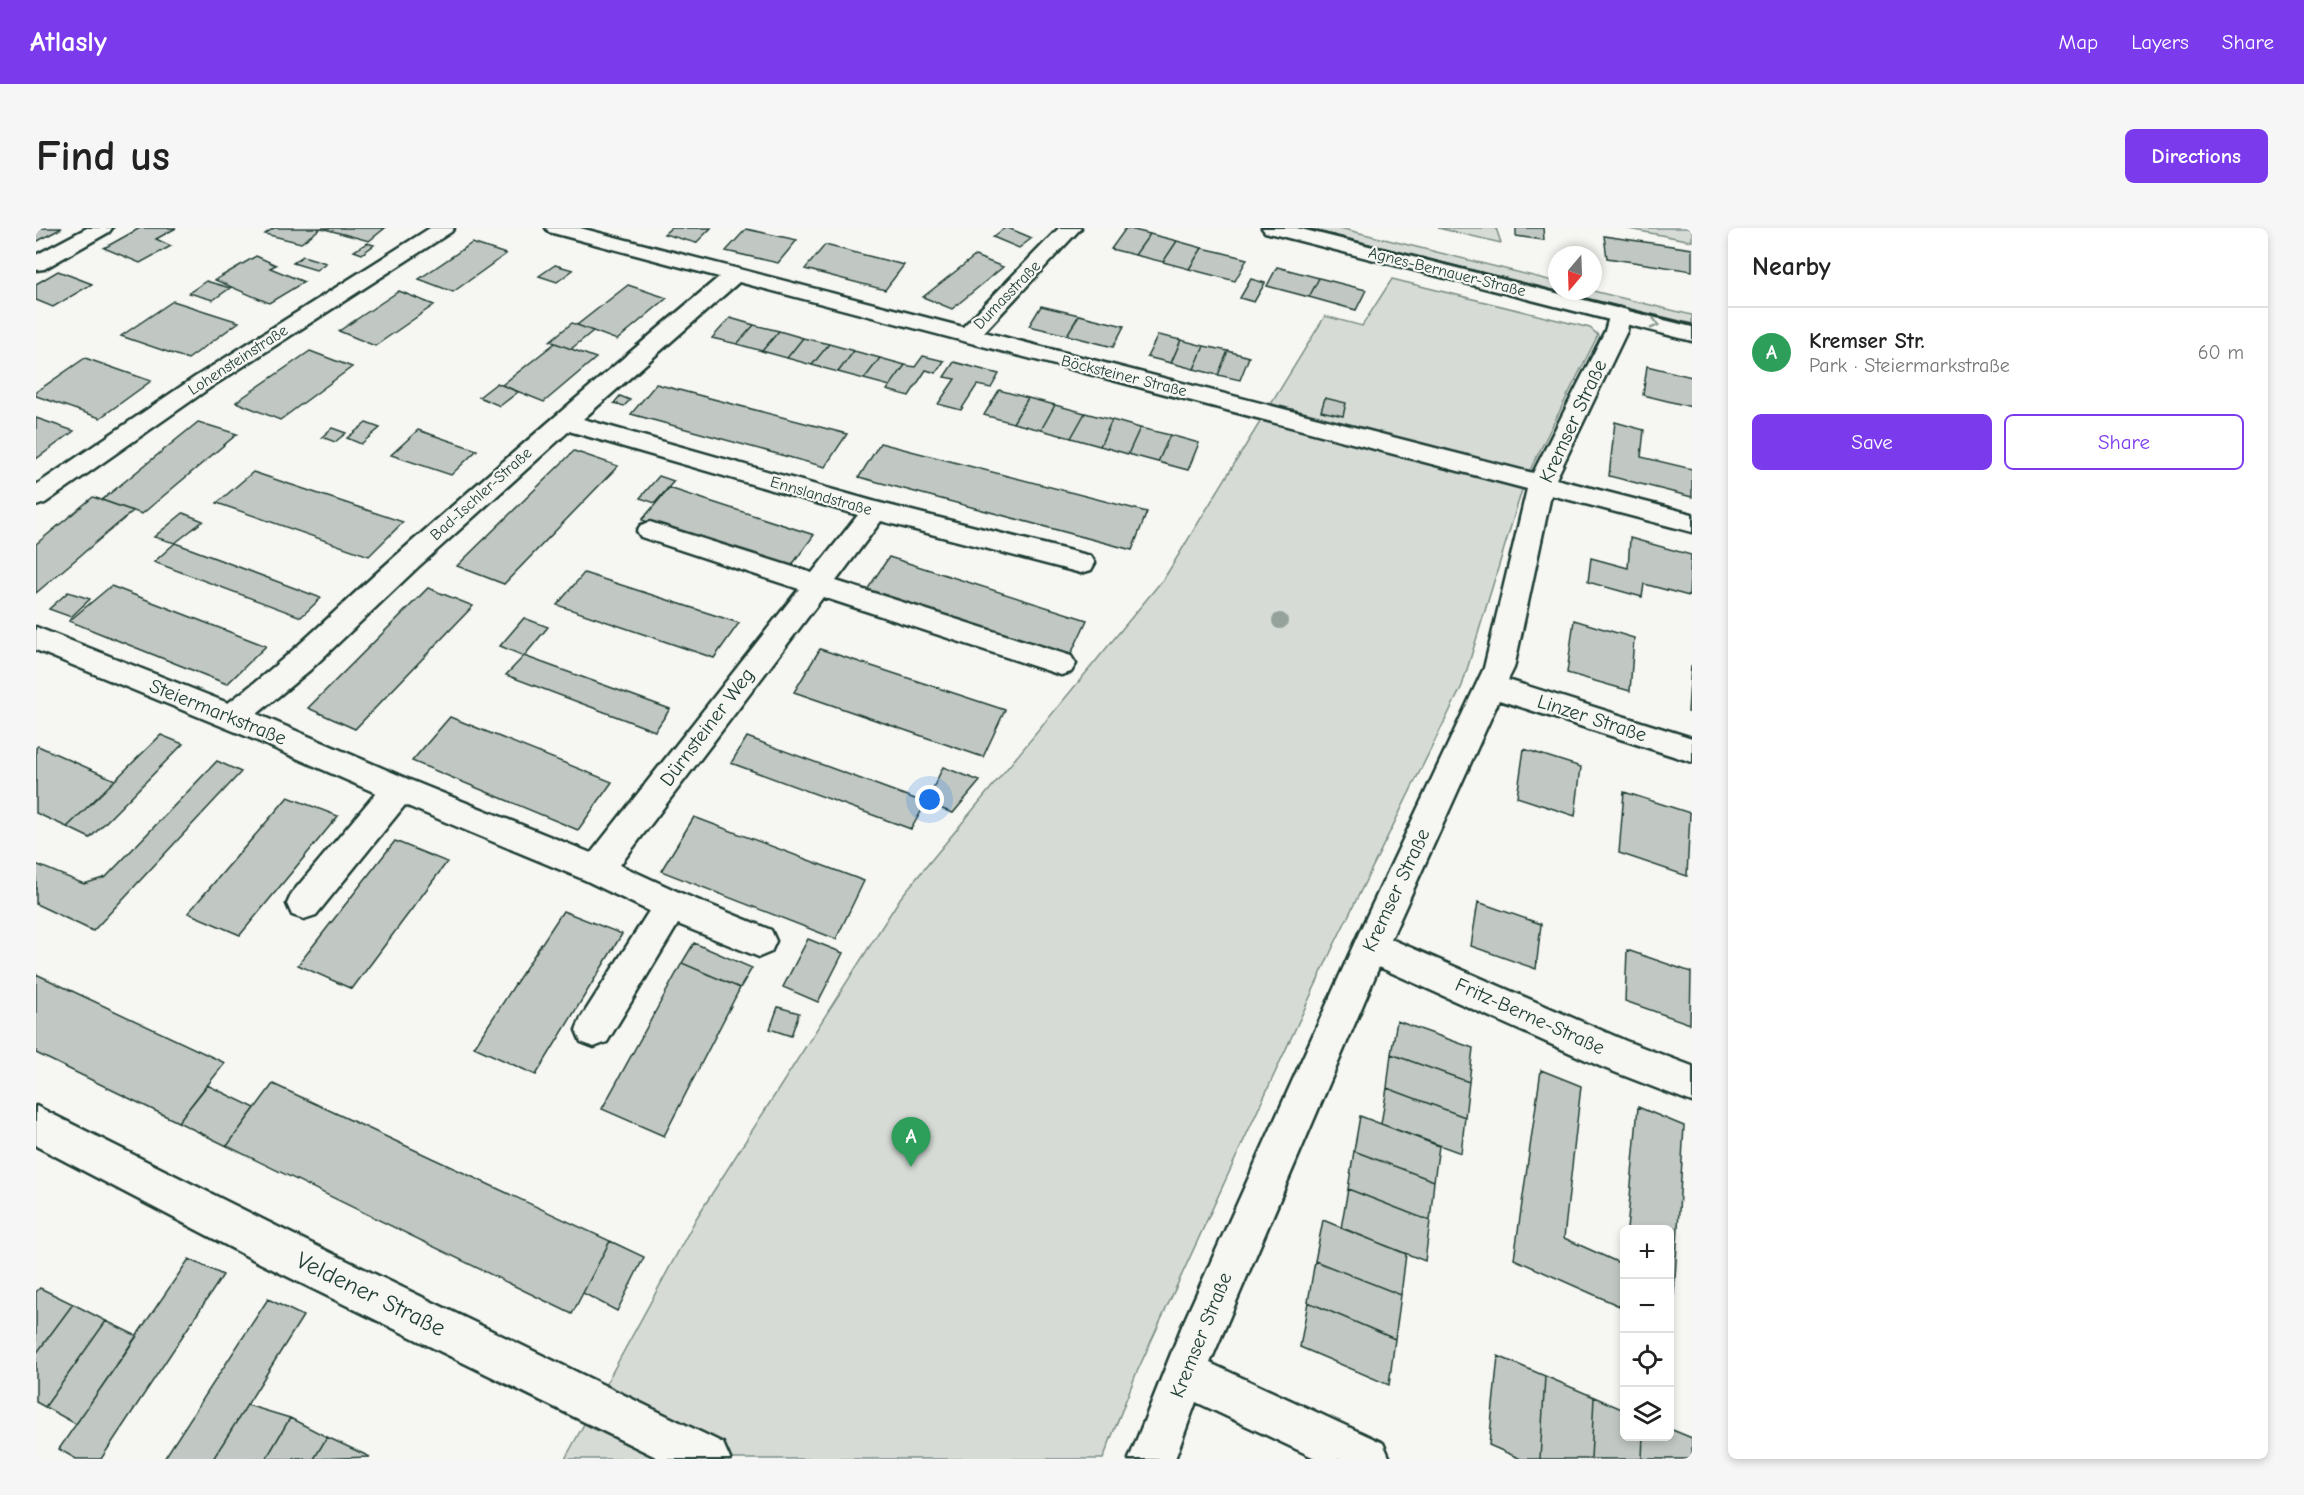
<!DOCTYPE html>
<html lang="en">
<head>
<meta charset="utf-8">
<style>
	:root { --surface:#fff; --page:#f6f6f6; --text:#222; --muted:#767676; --line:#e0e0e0; --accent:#7c3aed }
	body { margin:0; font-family:"Comic Neue",sans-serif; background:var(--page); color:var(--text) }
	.controls { position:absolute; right:18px; bottom:18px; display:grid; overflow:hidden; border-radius:9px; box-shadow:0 3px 9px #0003 }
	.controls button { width:54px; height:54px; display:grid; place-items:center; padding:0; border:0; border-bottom:2px solid var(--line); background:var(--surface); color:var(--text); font:30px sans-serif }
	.compass { position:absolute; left:1512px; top:18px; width:54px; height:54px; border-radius:50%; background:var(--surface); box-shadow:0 3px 9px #0003; rotate:199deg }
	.you { position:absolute; left:894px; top:572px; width:21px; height:21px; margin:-15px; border:4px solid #fff; border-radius:50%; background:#1a73e8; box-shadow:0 0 0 9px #1a73e833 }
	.badge { display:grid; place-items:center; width:39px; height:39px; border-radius:50%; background:var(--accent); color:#fff; font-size:20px; font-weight:700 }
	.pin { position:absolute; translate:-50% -50px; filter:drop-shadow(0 2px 3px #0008) }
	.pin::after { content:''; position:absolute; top:32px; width:21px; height:18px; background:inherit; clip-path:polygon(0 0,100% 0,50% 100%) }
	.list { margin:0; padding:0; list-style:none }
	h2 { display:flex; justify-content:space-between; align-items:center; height:78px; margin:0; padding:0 24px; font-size:26px }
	h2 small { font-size:20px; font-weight:400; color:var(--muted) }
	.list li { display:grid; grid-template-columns:39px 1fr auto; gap:18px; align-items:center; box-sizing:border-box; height:90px; padding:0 24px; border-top:2px solid var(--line) }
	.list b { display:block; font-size:22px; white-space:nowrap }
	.list p { margin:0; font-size:20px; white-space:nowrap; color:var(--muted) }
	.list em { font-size:20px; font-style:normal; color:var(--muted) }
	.actions { display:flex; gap:12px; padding:18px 24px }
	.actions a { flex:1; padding:14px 0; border:2px solid var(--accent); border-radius:9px; text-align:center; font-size:21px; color:var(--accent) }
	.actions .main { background:var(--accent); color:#fff }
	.icon { flex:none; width:33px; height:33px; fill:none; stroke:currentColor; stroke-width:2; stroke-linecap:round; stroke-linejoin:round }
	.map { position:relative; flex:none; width:1656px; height:1231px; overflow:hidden; border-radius:9px }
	header { display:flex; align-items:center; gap:36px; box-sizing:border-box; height:84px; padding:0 30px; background:var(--accent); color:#fff }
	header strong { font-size:28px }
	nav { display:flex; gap:33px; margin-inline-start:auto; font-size:21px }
	.intro { display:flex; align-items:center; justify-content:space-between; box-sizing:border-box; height:144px; padding:0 36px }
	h1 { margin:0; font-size:42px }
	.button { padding:15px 27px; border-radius:9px; background:var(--accent); color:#fff; font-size:21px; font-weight:700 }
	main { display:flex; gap:36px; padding:0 36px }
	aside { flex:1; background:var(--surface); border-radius:9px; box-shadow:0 3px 9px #0003 }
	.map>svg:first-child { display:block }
</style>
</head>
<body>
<header>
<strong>Atlasly</strong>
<nav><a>Map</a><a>Layers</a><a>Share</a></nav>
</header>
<div class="intro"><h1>Find us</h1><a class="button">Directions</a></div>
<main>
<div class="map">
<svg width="1656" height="1231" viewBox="0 0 1656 1231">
	<rect width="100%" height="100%" fill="#f6f6f2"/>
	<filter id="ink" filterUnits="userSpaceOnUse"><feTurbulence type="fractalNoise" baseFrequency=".0167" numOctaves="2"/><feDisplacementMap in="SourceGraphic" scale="12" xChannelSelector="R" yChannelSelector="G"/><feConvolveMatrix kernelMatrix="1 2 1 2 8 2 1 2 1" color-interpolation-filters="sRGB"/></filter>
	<g filter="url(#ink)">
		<path fill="#d6dbd6" stroke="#7a8c85" stroke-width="1.5" d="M1253 0H1304L1521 54V63H1557L1656 87V101Z
			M1402 0H1460L1465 15Z
			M1588 0H1656V13Z
			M1356 51 1554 100 1562 107 1489 252 1426 458 1298 717 1100 1146 1067 1231H529L661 989 865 669 1129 349 1289 88 1326 98Z"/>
		<path fill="#c1c8c3" stroke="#1f3d34" stroke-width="1.5" d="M0 0H26L0 14Z
			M104 0H140L120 11 135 18 104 35 68 20Z
			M238 0H285L265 15 229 6Z
			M285 0H349L333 13Z
			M635 0H675L660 15 628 6Z
			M969 0H972L996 10 983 20 957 9Z
			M1090 0 1114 6 1099 27 1075 21Z
			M1480 0H1507L1508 12 1480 8Z
			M710 1 761 12 742 35 690 23Z
			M1114 6 1141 13 1127 34 1099 27Z
			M1568 8 1656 21V43L1571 30Z
			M1141 13 1166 20 1153 41 1127 34Z
			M331 15 338 17 326 26 318 23Z
			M436 15 470 26 417 64 383 51Z
			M789 17 868 37 849 62 769 41Z
			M1166 20 1184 24 1211 31 1199 53 1153 41Z
			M220 28 240 37 234 40 268 54 233 75 179 52Z
			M267 28 290 35 280 42 257 35Z
			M939 28 967 39 916 81 887 69Z
			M519 37 537 42 521 54 503 48Z
			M1241 39 1283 50 1273 69 1231 58Z
			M22 43 56 56 17 79 0 72V56Z
			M1283 50 1330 62 1320 82 1273 69Z
			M1215 51 1229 55 1218 74 1204 70Z
			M170 53 194 60 177 72 153 65Z
			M592 57 631 70 581 112 541 97Z
			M363 63 398 77 339 118 303 103Z
			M137 73 203 94 152 131 85 108Z
			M1005 78 1043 87 1031 107 993 98Z
			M1043 87 1088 98 1077 119 1031 107Z
			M694 90 718 97 701 116 676 110Z
			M536 95 557 103 535 121 514 113Z
			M718 97 743 103 726 123 701 116Z
			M743 103 767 110 751 130 726 123Z
			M1122 107 1145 112 1135 135 1111 129Z
			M767 110 793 116 776 137 751 130Z
			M1145 112 1168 118 1158 141 1135 135Z
			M519 115 560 130 508 174 466 157Z
			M793 116 818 123 802 144 776 137Z
			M1168 118 1192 123 1182 147 1158 141Z
			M274 123 316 139 244 192 200 174Z
			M818 123 844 130 828 151 802 144Z
			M1192 123 1213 129 1204 152 1182 147Z
			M887 128 908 133 900 145 890 142 873 168 851 162 869 137 879 139Z
			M49 130 115 153 64 190 0 168V164Z
			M844 130 869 137 854 158 828 151Z
			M918 134 963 146 955 160 941 157 925 182 902 176 919 151 908 149Z
			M1611 138 1656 149V179L1607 167Z
			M461 155 482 164 464 178 443 169Z
			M620 156 811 206 789 239 595 186Z
			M963 162 992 170 977 195 948 187Z
			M584 168 594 172 588 178 578 175Z
			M992 170 1019 177 1005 202 977 195Z
			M1289 170 1310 175 1307 188 1285 183Z
			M1019 177 1049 185 1035 210 1005 202Z
			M1049 185 1076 192 1064 218 1035 210Z
			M0 190 38 203 0 231Z
			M1076 192 1104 200 1092 226 1064 218Z
			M162 194 201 206 106 286 66 272Z
			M1579 194 1608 202 1605 229 1656 241V269L1573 248Z
			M330 195 344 200 325 216 311 210Z
			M296 200 310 205 299 214 286 209Z
			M1104 200 1134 207 1122 234 1092 226Z
			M382 202 441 222 415 247 355 227Z
			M1134 207 1163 215 1152 242 1122 234Z
			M844 215 1111 284 1096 322 823 249Z
			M538 223 582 238 468 356 421 338Z
			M217 244 367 294 333 328 181 275Z
			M623 248 638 253 619 275 604 270Z
			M633 260 778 307 753 341 606 292Z
			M57 269 97 283 0 365V316Z
			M147 285 167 293 139 315 118 309Z
			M1594 310 1655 327 1653 368 1608 356 1606 369 1552 354 1555 330 1592 340Z
			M139 315 285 370 265 389 118 334Z
			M853 329 1051 392 1034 428 831 362Z
			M548 345 703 395 678 430 521 377Z
			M75 358 230 418 191 456 33 393Z
			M392 360 437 378 319 501 272 480Z
			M32 364 54 371 35 389 13 381Z
			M488 390 512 399 488 428 464 418Z
			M1538 392 1598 410 1594 463 1531 445Z
			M784 421 969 482 947 529 758 464Z
			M488 428 634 481 619 503 470 447Z
			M1655 438H1656V485L1652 484Z
			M414 489 576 554 542 602 376 533Z
			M125 507 147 516 54 610 31 599Z
			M711 509 890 575 875 601 695 535Z
			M2 518 79 552 31 599 0 585V520Z
			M1488 521 1545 539 1539 588 1481 569Z
			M181 533 205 544 57 703 0 676V636L48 656 70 649Z
			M907 539 944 553 917 585 890 575Z
			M1588 564 1654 585 1651 648 1583 625Z
			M252 569 302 588 204 707 152 685Z
			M658 589 828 653 800 711 625 643Z
			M359 613 411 634 316 761 262 737Z
			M1442 674 1505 696 1500 741 1435 718Z
			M527 683 586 706 500 847 438 819Z
			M772 711 807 725 782 774 747 759Z
			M658 715 716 740 704 760 646 735Z
			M1591 722 1655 744 1654 796 1589 773Z
			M646 735 704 760 628 908 566 881Z
			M0 746 189 835 142 894 0 825Z
			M742 779 763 785 755 808 734 801Z
			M1361 793 1437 820 1433 854 1355 826Z
			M1355 826 1433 854 1429 889 1351 860Z
			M1505 842 1545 858 1528 1010 1588 1037V1034V1080L1478 1031Z
			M237 856 574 1013 536 1086 191 918Z
			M171 857 219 880 191 918 142 894Z
			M1351 860 1429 889 1425 925 1345 896Z
			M1602 879 1648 898 1636 1101 1634 1100V1002H1591Z
			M1324 888 1403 918 1398 953 1318 923Z
			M1318 923 1398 953 1394 993 1312 961Z
			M1312 961 1394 993 1389 1033 1305 1000Z
			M1287 992 1370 1026 1365 1067 1279 1033Z
			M574 1013 608 1029 581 1083 547 1065Z
			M153 1031 187 1047 65 1231H40L23 1221Z
			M1279 1033 1365 1067 1359 1111 1272 1074Z
			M4 1060 37 1076 0 1126V1064Z
			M232 1071 267 1088 177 1231H128Z
			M1272 1074 1359 1111 1353 1157 1264 1119Z
			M37 1076 70 1093 9 1179 0 1174V1126Z
			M70 1093 101 1108 40 1196 9 1179Z
			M1462 1128 1509 1148 1504 1231H1485L1453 1217Z
			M1509 1148 1558 1169 1555 1231H1504Z
			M1558 1169 1588 1182V1208H1607L1606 1231H1555Z
			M211 1177 254 1190 230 1231H177Z
			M254 1190 291 1209 278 1231H230Z
			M1634 1201 1656 1210V1231H1606L1607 1208H1634Z
			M291 1209 334 1229 278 1231Z"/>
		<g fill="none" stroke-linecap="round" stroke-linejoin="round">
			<defs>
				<path id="minor" d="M51 0H76L73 4 8 41 0 42V27Z
					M394 0H418L415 4 175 159 9 275 0 278V257L159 149Z
					M510 0H544L927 99 1023 0H1045L948 104 1497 245 1569 103 1575 82 1583 80 1591 82 1594 87 1591 103 1520 251 1656 286V304L1515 267 1478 440 1472 452 1656 510V534L1463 472 1355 711 1590 813 1656 838V874L1568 840 1343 739 1174 1135 1347 1215 1354 1231H1281L1160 1174 1139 1231H1093L1146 1098 1322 707 1448 440 1491 261 703 54 547 191 840 274 1055 328 1059 335 1055 342 1045 345 845 293 800 353 1035 428 1040 436 1035 444 1025 447 787 369 584 637 647 666 735 702 740 713 735 724 723 729 642 696 571 814 558 819 545 814 540 802 545 790 613 683 549 652 369 577 280 687 268 691 256 687 251 676 256 665 340 565 217 511 0 422V399L192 475C254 430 306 375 363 325 469 231 575 140 683 49L513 4ZM533 203 822 287 776 345 623 297 614 294 605 297 601 303 605 309 763 361 555 625 374 552 221 486 274 442 381 340Z
					M0 878 256 1006 687 1215 694 1231H624L226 1036 0 918Z"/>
				<path id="major" d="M1226 0H1261L1656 99V113L1229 4Z"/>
			</defs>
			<use href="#minor" stroke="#1f3d34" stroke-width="5"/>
			<use href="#major" stroke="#1f3d34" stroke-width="5"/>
			<use href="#minor" fill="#f6f6f2" fill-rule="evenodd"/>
			<use href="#major" fill="#f6f6f2" fill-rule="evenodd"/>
			<path stroke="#1f3d34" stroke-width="1.5" d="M1269 0 1521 63
				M1521 63 1656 96"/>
		</g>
		<circle fill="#94a29b" cx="1244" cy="393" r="8"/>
		<defs><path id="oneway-chevron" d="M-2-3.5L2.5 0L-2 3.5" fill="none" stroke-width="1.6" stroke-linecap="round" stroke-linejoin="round" transform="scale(1.5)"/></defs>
		<use stroke="#8a9a93" href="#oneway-chevron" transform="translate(1619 96) rotate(14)"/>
	</g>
	<g text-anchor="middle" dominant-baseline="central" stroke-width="4.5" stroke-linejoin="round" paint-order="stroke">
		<g font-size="16" fill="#1f3d34" stroke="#f6f6f2">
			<text transform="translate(1411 44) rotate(14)">Agnes-Bernauer-Straße</text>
			<text transform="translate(971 67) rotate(-46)">Dumasstraße</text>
			<text transform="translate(202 132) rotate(-33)">Lohensteinstraße</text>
			<text transform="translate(1088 148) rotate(14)">Böcksteiner Straße</text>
			<text transform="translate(445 266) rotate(-42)">Bad-Ischler-Straße</text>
			<text transform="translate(785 268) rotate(16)">Ennslandstraße</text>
		</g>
		<g font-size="20" fill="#1f3d34" stroke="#f6f6f2">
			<text transform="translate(1537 193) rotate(-65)">Kremser Straße</text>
			<text transform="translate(182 484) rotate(22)">Steiermarkstraße</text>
			<text transform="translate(1556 490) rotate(18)">Linzer Straße</text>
			<text transform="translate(671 499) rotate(-53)">Dürnsteiner Weg</text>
			<text transform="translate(1360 662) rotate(-65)">Kremser Straße</text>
			<text transform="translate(1494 788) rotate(24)">Fritz-Berne-Straße</text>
			<text transform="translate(1165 1107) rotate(-68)">Kremser Straße</text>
		</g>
		<g font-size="24" fill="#1f3d34" stroke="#f6f6f2">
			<text transform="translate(335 1066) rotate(26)">Veldener Straße</text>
		</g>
	</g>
</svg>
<div class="controls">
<button>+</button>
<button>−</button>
<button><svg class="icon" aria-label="locate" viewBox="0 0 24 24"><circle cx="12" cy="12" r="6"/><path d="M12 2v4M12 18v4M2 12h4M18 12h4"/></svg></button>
<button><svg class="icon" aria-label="layers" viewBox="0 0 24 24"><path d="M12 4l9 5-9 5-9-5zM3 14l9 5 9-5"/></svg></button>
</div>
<svg class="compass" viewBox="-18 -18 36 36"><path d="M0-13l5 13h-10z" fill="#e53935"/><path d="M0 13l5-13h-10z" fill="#767676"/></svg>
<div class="you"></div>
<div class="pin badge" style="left:875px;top:939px;background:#2e9e5b">A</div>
</div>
<aside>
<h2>Nearby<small></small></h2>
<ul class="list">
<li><span class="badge" style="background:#2e9e5b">A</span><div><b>Kremser Str.</b><p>Park · Steiermarkstraße</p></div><em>60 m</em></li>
</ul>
<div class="actions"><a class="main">Save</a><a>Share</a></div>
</aside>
</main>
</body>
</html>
